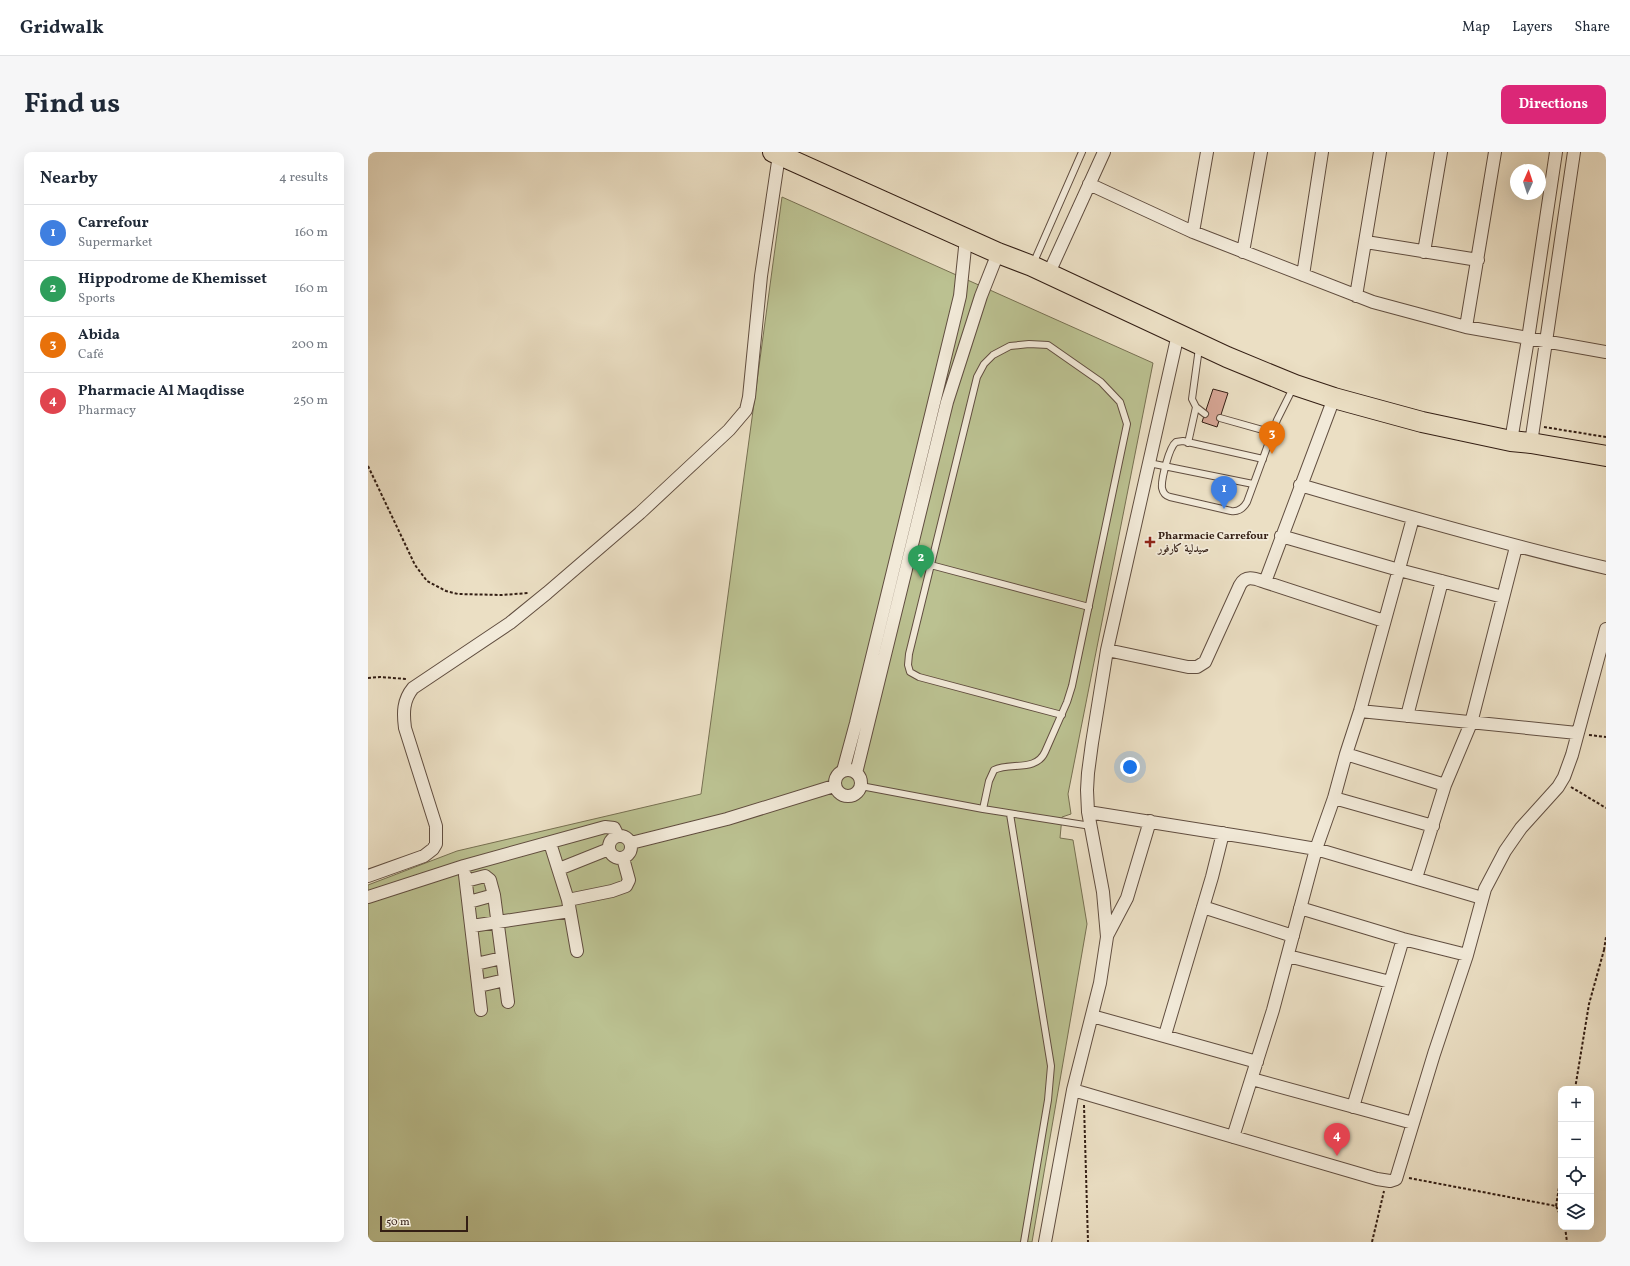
<!DOCTYPE html>
<html lang="en">
<head>
<meta charset="utf-8">
<style>
	:root { --surface:#fff; --page:#f6f6f7; --text:#1f2937; --muted:#747a83; --line:#e0e1e3; --accent:#db2777 }
	body { margin:0; font-family:Vollkorn,Amiri,serif; background:var(--page); color:var(--text) }
	.controls { position:absolute; right:12px; bottom:12px; display:grid; overflow:hidden; border-radius:8px; box-shadow:0 4px 16px #0002 }
	.controls button { width:36px; height:36px; display:grid; place-items:center; padding:0; border:0; border-bottom:1px solid var(--line); background:var(--surface); color:var(--text); font:20px sans-serif }
	.compass { position:absolute; left:1142px; top:12px; width:36px; height:36px; border-radius:50%; background:var(--surface); box-shadow:0 4px 16px #0002; rotate:3deg }
	.scale { position:absolute; left:12px; bottom:10px; width:88px; box-sizing:border-box; padding-left:4px; border:2px solid #331e14; border-top:0; font-size:11px; line-height:14px; white-space:nowrap; color:#331e14; -webkit-text-stroke:3px #f2ead9; paint-order:stroke }
	.you { position:absolute; left:762px; top:615px; width:14px; height:14px; margin:-10px; border:3px solid #fff; border-radius:50%; background:#1a73e8; box-shadow:0 0 0 6px #1a73e833 }
	.badge { display:grid; place-items:center; width:26px; height:26px; border-radius:50%; background:var(--accent); color:#fff; font-size:13px; font-weight:700 }
	.pin { position:absolute; translate:-50% -33px; filter:drop-shadow(0 1px 2px #0008) }
	.pin::after { content:''; position:absolute; top:21px; width:14px; height:12px; background:inherit; clip-path:polygon(0 0,100% 0,50% 100%) }
	.list { margin:0; padding:0; list-style:none }
	h2 { display:flex; justify-content:space-between; align-items:center; height:52px; margin:0; padding:0 16px; font-size:17px }
	h2 small { font-size:13px; font-weight:400; color:var(--muted) }
	.list li { display:grid; grid-template-columns:26px 1fr auto; gap:12px; align-items:center; box-sizing:border-box; height:56px; padding:0 16px; border-top:1px solid var(--line) }
	.list b { display:block; font-size:15px; white-space:nowrap }
	.list p { margin:0; font-size:13px; white-space:nowrap; color:var(--muted) }
	.list em { font-size:13px; font-style:normal; color:var(--muted) }
	.icon { flex:none; width:22px; height:22px; fill:none; stroke:currentColor; stroke-width:2; stroke-linecap:round; stroke-linejoin:round }
	.map { position:relative; flex:none; width:1238px; height:1090px; overflow:hidden; border-radius:8px }
	header { display:flex; align-items:center; gap:24px; box-sizing:border-box; height:56px; padding:0 20px; background:var(--surface); border-bottom:1px solid var(--line) }
	header strong { font-size:19px }
	nav { display:flex; gap:22px; margin-inline-start:auto; font-size:14px }
	.intro { display:flex; align-items:center; justify-content:space-between; box-sizing:border-box; height:96px; padding:0 24px }
	h1 { margin:0; font-size:28px }
	.button { padding:10px 18px; border-radius:8px; background:var(--accent); color:#fff; font-size:14px; font-weight:700 }
	main { display:flex; gap:24px; padding:0 24px }
	aside { flex:1; background:var(--surface); border-radius:8px; box-shadow:0 4px 16px #0002 }
	.map>svg:first-child { display:block }
</style>
</head>
<body>
<header>
<strong>Gridwalk</strong>
<nav><a>Map</a><a>Layers</a><a>Share</a></nav>
</header>
<div class="intro"><h1>Find us</h1><a class="button">Directions</a></div>
<main>
<aside>
<h2>Nearby<small>4 results</small></h2>
<ul class="list">
<li><span class="badge" style="background:#3f7fe0">1</span><div><b>Carrefour</b><p>Supermarket</p></div><em>160 m</em></li>
<li><span class="badge" style="background:#2e9e5b">2</span><div><b>Hippodrome de Khemisset</b><p>Sports</p></div><em>160 m</em></li>
<li><span class="badge" style="background:#e8710a">3</span><div><b>Abida</b><p>Café</p></div><em>200 m</em></li>
<li><span class="badge" style="background:#e0444e">4</span><div><b>Pharmacie Al Maqdisse</b><p>Pharmacy</p></div><em>250 m</em></li>
</ul>
</aside>
<div class="map">
<svg width="1238" height="1090" viewBox="0 0 1238 1090">
	<rect width="100%" height="100%" fill="#ebdfc4"/>
	<filter id="stains"><feTurbulence type="fractalNoise" baseFrequency=".005" numOctaves="4"/><feColorMatrix values="0 0 0 0 .2 0 0 0 0 .09 0 0 0 0 .02 0 0 0 .5 -.17"/></filter>
	<radialGradient id="worn" r=".72"><stop offset=".6" stop-color="#630" stop-opacity="0"/><stop offset="1" stop-color="#630" stop-opacity=".3"/></radialGradient>
	<path fill="#bbc191" stroke="#777052" d="M414 45 785 211 700 642 703 662 694 665 692 686 705 688 719 772 664 1090H0V733L89 699 333 642Z"/>
	<path fill="#d8a797" stroke="#331e14" d="M845 237 860 241 849 275 834 270Z"/>
	<g fill="none" stroke-linecap="round" stroke-linejoin="round">
		<defs>
			<path id="lane" d="M665 112 714 0
				M831 196 824 247 828 255 837 262
				M852 266 905 281
				M820 291 828 255
				M895 307 815 289 808 290C801 295 793 328 794 336 795 341 798 344 802 345L863 359C870 360 875 357 879 350L909 268 925 236
				M781 311 885 332
				M540 407 721 455
				M493 634 615 657 723 674
				M615 657 621 629 626 618C643 610 668 620 677 600L699 550 704 534 759 272 752 250 733 230 680 193 661 192 642 194 625 203 616 212 609 225 541 502 540 513 542 520 551 525 694 563
				M642 662 683 914 680 948 656 1090"/>
			<path id="street" d="M721 32 825 80 1005 150 1098 175 1238 200
				M825 80 839 0
				M998 90 1110 108
				M875 100 893 0
				M1056 100 1073 0
				M680 123 736 0
				M935 123 954 0
				M988 144 1012 0
				M1098 175 1127 0
				M1143 289 1160 187 1188 0
				M1163 291 1206 0
				M932 333C1034 363 1135 392 1238 416
				M913 384 1031 418 1135 445
				M897 430 966 246
				M739 498 820 515H829L837 510 872 433C878 422 888 427 897 430L1016 469
				M992 559 1209 581
				M1039 564 1074 429
				M978 602 992 559 1045 366
				M467 631a13 13 0 1 1 26 0a13 13 0 1 1-26 0Z
				M475 619 488 571 592 144 598 86
				M488 621 579 250 613 144 630 101
				M966 646 1065 674
				M720 660 896 688 948 697 1114 746
				M241 695a11 11 0 1 1 22 0a11 11 0 1 1-22 0Z
				M182 691 200 748 209 799
				M263 691 359 667 466 634
				M191 717 241 697
				M97 723 113 858
				M0 724 56 704 65 697 68 692V674L37 576C35 561 35 548 45 536L142 471 179 441 272 361 361 278 378 258 381 245 393 124 411 3
				M1048 726 1077 633 1103 571 1148 395
				M98 729 117 724 122 728 126 743 140 850
				M0 745 96 714 237 675 246 676 250 684
				M200 748 244 739 258 734 261 728 255 706
				M101 750 126 743
				M835 755 925 784
				M932 756 1035 787 1099 803
				M104 774 202 759
				M739 784 759 746 782 669
				M920 804 1022 830
				M108 812 134 806
				M111 834 137 828
				M724 864 889 910
				M797 883 844 725 855 681
				M884 927 1045 971
				M705 938 1009 1027 1022 1029 1028 1027 1066 902 1099 803 1117 737 1137 699 1153 676 1190 635 1196 625 1204 603 1238 477
				M985 955 1035 787
				M865 985 905 858 948 697 966 646 978 602 1077 633
				M677 1090 705 938 732 831 739 785 735 740 720 660 719 638 720 621 724 591 739 498 810 182"/>
			<path id="primary" d="M405 0 630 101 664 114 859 205 927 233 966 246 1054 270 1143 289 1163 291 1238 304"/>
		</defs>
		<use href="#lane" stroke="#614e40" stroke-width="8"/>
		<use href="#street" stroke="#614e40" stroke-width="14"/>
		<use href="#primary" stroke="#331e14" stroke-width="22"/>
		<path stroke="#331e14" stroke-width="2" stroke-dasharray="3 2" stroke-linecap="butt" d="M1176 275 1238 285
			M0 314 47 413 59 429 78 439 90 442 134 443 160 441
			M0 526 12 525 38 527
			M1221 583 1238 585
			M1203 635 1238 656
			M1236 798 1238 785
			M1207 937 1221 852 1236 798H1238
			M716 953 720 1090
			M1041 1026 1188 1054 1193 1065
			M1188 1054 1193 1023
			M1197 1075 1199 1090
			M1004 1090 1016 1039"/>
		<use href="#lane" stroke="#f2ead9" stroke-width="6"/>
		<use href="#street" stroke="#f2ead9" stroke-width="12"/>
		<use href="#primary" stroke="#ebdfc4" stroke-width="20"/>
	</g>
	<path fill="#8f2418" stroke="#f2ead9" stroke-width="1.5" d="M780 384h4v4h4v4h-4v4h-4v-4h-4v-4h4z"/>
	<g text-anchor="middle" dominant-baseline="central" stroke-width="3.5" stroke-linejoin="round" paint-order="stroke">
		<g font-size="11" font-weight="bold" fill="#331e14" stroke="#f2ead9" text-anchor="start">
			<text x="790" y="384">Pharmacie Carrefour<tspan x="790" dy="13">صيدلية كارفور</tspan></text>
		</g>
	</g>
	<rect width="100%" height="100%" filter="url(#stains)"/>
	<rect width="100%" height="100%" fill="url(#worn)"/>
</svg>
<div class="controls">
<button>+</button>
<button>−</button>
<button><svg class="icon" aria-label="locate" viewBox="0 0 24 24"><circle cx="12" cy="12" r="6"/><path d="M12 2v4M12 18v4M2 12h4M18 12h4"/></svg></button>
<button><svg class="icon" aria-label="layers" viewBox="0 0 24 24"><path d="M12 4l9 5-9 5-9-5zM3 14l9 5 9-5"/></svg></button>
</div>
<svg class="compass" viewBox="-18 -18 36 36"><path d="M0-13l5 13h-10z" fill="#e53935"/><path d="M0 13l5-13h-10z" fill="#747a83"/></svg>
<div class="scale">50 m</div>
<div class="you"></div>
<div class="pin badge" style="left:856px;top:357px;background:#3f7fe0">1</div>
<div class="pin badge" style="left:553px;top:426px;background:#2e9e5b">2</div>
<div class="pin badge" style="left:904px;top:302px;background:#e8710a">3</div>
<div class="pin badge" style="left:969px;top:1004px;background:#e0444e">4</div>
</div>
</main>
</body>
</html>
